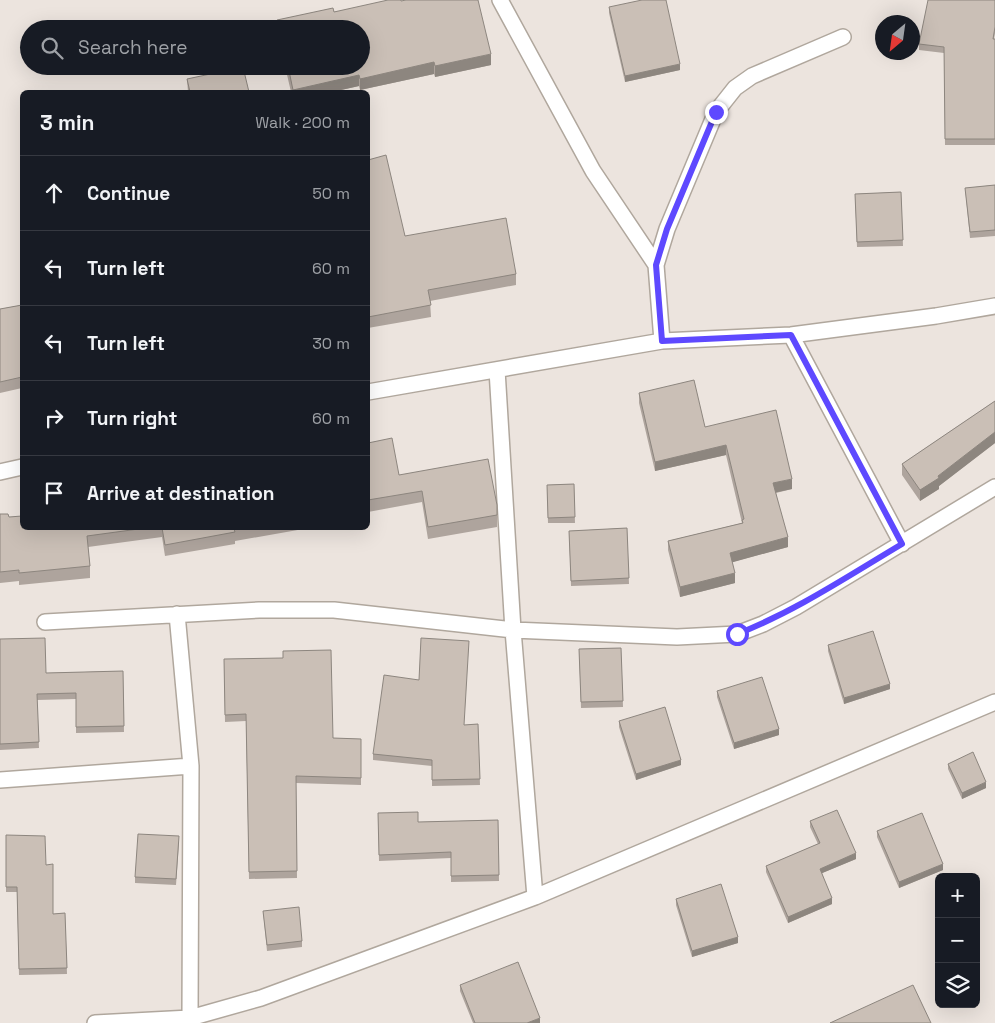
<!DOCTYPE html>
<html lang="en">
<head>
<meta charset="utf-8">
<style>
	:root { --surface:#171b24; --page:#20242c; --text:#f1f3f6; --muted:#9ea1a6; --line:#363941 }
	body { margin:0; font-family:"Space Grotesk",sans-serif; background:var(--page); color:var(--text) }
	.controls { position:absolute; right:15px; bottom:15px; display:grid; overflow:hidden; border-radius:8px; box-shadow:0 5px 20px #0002 }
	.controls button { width:45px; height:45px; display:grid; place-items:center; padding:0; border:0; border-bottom:1px solid var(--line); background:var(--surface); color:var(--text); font:25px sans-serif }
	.compass { position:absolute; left:875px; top:15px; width:45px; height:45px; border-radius:50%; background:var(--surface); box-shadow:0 5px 20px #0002; rotate:209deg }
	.stop { position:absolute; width:15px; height:15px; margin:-11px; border:4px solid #5e49ff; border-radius:50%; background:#fff }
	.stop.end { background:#5e49ff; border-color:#fff; box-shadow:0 1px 5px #0008 }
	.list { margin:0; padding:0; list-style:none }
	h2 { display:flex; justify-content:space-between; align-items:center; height:65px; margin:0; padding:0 20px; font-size:21px }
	h2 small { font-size:16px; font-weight:400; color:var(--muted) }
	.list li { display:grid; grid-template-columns:32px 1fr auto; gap:15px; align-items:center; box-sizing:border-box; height:75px; padding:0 20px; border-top:1px solid var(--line) }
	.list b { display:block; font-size:19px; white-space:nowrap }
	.list em { font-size:16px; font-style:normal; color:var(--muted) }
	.icon { flex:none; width:28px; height:28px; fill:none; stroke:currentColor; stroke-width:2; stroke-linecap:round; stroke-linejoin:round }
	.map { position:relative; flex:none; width:995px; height:1023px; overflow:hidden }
	.search { position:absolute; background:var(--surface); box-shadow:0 5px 20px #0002; left:20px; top:20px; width:350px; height:55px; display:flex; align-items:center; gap:12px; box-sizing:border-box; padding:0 18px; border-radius:28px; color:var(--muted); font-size:19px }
	.panel { position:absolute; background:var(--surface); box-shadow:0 5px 20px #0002; left:20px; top:90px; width:350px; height:440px; border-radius:8px }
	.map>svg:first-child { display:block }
</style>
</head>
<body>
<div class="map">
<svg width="995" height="1023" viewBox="0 0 995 1023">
	<rect width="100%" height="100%" fill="#ece4de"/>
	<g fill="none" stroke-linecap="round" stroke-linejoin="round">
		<defs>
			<path id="minor" d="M500 0 593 171 656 265 662 341
				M656 265 667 229 716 112 735 88 752 76 843 37
				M791 335 902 544
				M497 370 513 630 535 897
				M368 392 662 341 791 335 936 316 995 306
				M0 472 22 467
				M177 614 191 766 190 1018
				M45 622 259 610H334L513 630 677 637 737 634 763 624 796 607 995 487
				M0 780 191 766
				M95 1023 190 1018 261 998 535 897 995 702"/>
		</defs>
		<use href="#minor" stroke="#b0a79d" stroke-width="18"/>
		<use href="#minor" stroke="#fff" stroke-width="15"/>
	</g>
	<path fill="#aea49d" d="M995 0V33L994 39H995V145H945L944 53 919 50V44Z
		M401 1 491 65 435 77 434 74 360 90 359 86 332 92H291L285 66H361V29H277V20L334 12Z
		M609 7 680 70 625 82 609 13Z
		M187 79 249 92H188Z
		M368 160 405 236 516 274V285L430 301 431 317 368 328Z
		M995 185V236L970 238 965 188Z
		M901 192 903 246 857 247 855 194Z
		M22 305V388L0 393V309Z
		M639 393 705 427 792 489 776 493 788 547 732 562 735 583 680 597 668 550V541L742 523 726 455 655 471 639 403Z
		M995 401V443L939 486V489L920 501 902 475V464Z
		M368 443 399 475 497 515V527L428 539 422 502 368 512Z
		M574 484 575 523H548L547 485Z
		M0 514 9 517 22 528H309L235 541V544L165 556 162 537 88 547 90 566V578L19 585V581L0 583Z
		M627 528 629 584 571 586 569 531Z
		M0 639 46 673 123 671 124 732 76 733V699L37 700 39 748 0 750Z
		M828 645 890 689 844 704 828 651Z
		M621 648 623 707 581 708 579 649Z
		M224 659 333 738 361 739V785L296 783 297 878 249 879 246 721 225 722Z
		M717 691 779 735 734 749 717 697Z
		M619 721 681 765 636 780 619 727Z
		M478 724 480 785 432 786V766L373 760V754L465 725Z
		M948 764 986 788 962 799 948 769Z
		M378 813 418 822 498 820 499 881 451 882V858L379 861Z
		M810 821 856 859 822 873 832 904 788 923 766 872V866L818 844 810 827Z
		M877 831 943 870 899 888 877 837Z
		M6 835 46 865 53 914 65 913 67 974 19 975 17 892H6Z
		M179 842 176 885 135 883V877Z
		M676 899 738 943 692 957 676 905Z
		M263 911 302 941V947L267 951Z
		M460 985 540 1023H473L460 991Z"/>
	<path fill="#8d867f" d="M491 54V65L435 77V66Z
		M434 62V74L360 90V79Z
		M680 64V70L625 82V76Z
		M359 75V86L332 92H293V90Z
		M995 432V443L939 486V489L920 501V490Z
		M726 445V455L655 471V462Z
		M792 479V489L773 493V483Z
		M788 537V547L730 563V553Z
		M735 573V583L680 597V587Z
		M890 684V689L844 704V698Z
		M779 729V735L734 749V743Z
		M681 760V765L636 780V774Z
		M986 782V788L962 799V793Z
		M856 853V859L820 874V869Z
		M943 864V870L899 888V882Z
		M832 898V904L788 923V917Z
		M738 937V943L692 957V951Z
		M540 1018V1023H527Z"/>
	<path fill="#cabfb6" stroke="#8d867f" d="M388 0H401V1L406 0H478L491 54 435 66 434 62 360 79 359 75 293 90 288 66H361V29H279L277 20 333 8 334 12Z
		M642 0H666L680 64 625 76 609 7Z
		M928 0H995V27L993 39H995V139H945L944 47 919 44Z
		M243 67 249 92H190L187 79Z
		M386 155 405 236 506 218 516 274 428 290 431 305 368 317V160Z
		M995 185V230L970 232 965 188Z
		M901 192 903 240 857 242 855 194Z
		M22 305V377L0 382V309Z
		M694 380 705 427 776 410 792 479 773 483 788 537 730 553 735 573 680 587 668 541 743 523 742 520 744 519 726 445 655 462 639 393Z
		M995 401V432L938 476 939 478 920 490 902 464Z
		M392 438 399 475 488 459 497 505V515L428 527 422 491 368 500V443Z
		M574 484 575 517 548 518 547 485Z
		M0 514H8L9 517 22 516V528H146L87 536 90 566 19 573V570L0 572Z
		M162 528H245L234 529 235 532 165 545Z
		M627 528 629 578 571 581 569 531Z
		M873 631 890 684 844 698 828 645Z
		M45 638 46 673 123 671 124 726 76 727V693L37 694 39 742 0 744V639Z
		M421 638 469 641 464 725 478 724 480 779 432 780V760L373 754 384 675 419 680Z
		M621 648 623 701 581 702 579 649Z
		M331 650 333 738 361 739V778L296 776 297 871 249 872 246 714 225 715 224 659 283 658V651Z
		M762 677 779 729 734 743 717 691Z
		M665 707 681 760 636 774 619 721Z
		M973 752 986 782 962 793 948 764Z
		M837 810 856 853 820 869 832 898 788 917 766 866 820 843 810 821Z
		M418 812V822L498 820 499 875 451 876V852L379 855 378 813Z
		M922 813 943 864 899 882 877 831Z
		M138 834 179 836 176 879 135 877Z
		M6 835 45 836 46 865 53 864V914L65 913 67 968 19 969 17 887H6Z
		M721 884 738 937 692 951 676 899Z
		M299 907 302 941 267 945 263 911Z
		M518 962 540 1018 527 1023H475L460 985Z
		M913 985 931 1023H830Z"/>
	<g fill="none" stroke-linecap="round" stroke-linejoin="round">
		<path stroke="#5e49ff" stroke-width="6" d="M716 112 667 229 656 265 662 341 791 335 902 544C848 576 796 611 737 634"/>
	</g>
</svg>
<div class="controls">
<button>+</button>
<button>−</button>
<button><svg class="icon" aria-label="layers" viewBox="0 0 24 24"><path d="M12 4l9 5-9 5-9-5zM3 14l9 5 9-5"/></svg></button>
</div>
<svg class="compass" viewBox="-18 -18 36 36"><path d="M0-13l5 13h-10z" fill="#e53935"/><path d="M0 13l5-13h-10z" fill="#9ea1a6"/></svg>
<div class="stop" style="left:737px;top:634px"></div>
<div class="stop end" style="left:716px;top:112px"></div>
<div class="search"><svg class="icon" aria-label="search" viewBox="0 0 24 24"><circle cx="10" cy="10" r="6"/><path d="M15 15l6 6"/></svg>Search here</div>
<section class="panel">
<h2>3 min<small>Walk · 200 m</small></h2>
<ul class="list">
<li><svg class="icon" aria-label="ahead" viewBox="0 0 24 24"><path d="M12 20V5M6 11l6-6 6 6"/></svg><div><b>Continue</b></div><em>50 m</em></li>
<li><svg class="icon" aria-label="left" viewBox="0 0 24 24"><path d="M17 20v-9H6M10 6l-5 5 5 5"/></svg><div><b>Turn left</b></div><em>60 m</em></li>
<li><svg class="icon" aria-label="left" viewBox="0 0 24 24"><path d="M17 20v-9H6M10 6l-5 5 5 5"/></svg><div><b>Turn left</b></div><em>30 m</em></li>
<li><svg class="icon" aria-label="right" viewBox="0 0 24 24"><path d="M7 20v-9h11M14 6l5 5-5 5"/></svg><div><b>Turn right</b></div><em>60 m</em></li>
<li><svg class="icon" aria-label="arrive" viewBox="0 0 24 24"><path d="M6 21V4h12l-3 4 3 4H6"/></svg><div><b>Arrive at destination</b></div></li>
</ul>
</section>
</div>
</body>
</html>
